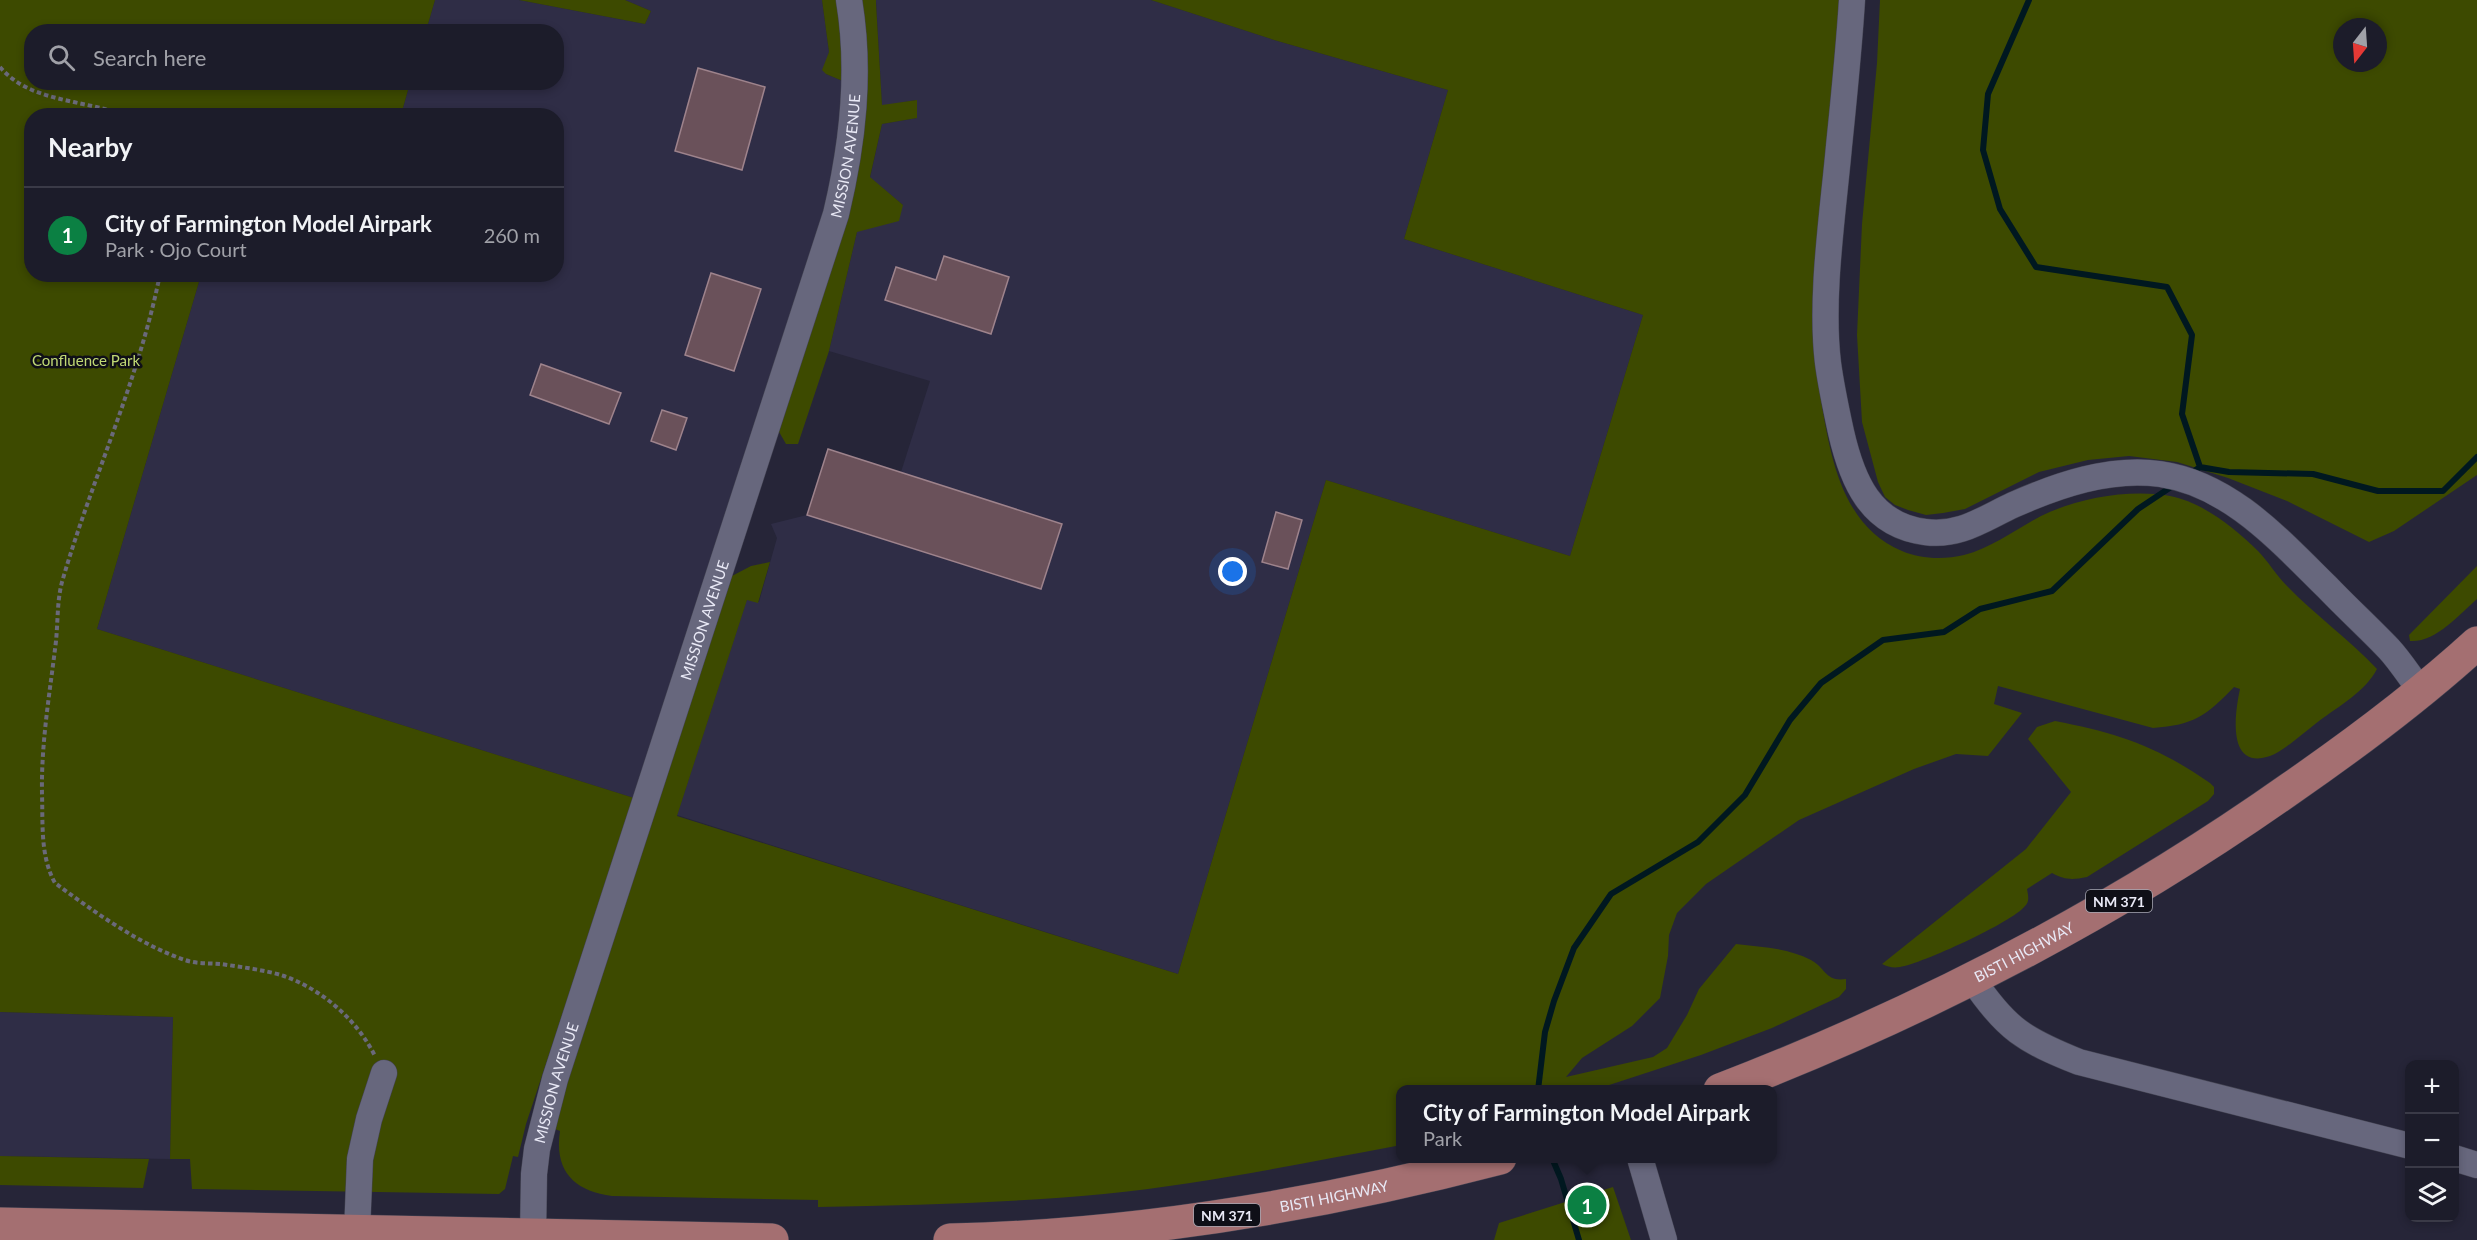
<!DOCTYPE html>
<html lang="en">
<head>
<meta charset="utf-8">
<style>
	:root { --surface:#1c1c2a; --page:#292936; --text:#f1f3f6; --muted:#a0a1a8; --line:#3a3a47; --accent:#0b8043 }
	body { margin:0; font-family:Lato,sans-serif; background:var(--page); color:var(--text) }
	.controls { position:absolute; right:18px; bottom:18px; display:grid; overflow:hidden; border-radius:12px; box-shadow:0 3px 9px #0003 }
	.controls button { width:54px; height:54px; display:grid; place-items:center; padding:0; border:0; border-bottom:2px solid var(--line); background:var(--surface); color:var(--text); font:30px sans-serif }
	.compass { position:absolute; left:2333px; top:18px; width:54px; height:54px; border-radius:50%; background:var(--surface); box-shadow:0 3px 9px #0003; rotate:197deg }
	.you { position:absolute; left:1233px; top:572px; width:21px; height:21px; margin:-15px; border:4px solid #fff; border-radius:50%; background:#1a73e8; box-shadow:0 0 0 9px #1a73e833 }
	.badge { display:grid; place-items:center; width:39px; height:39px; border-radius:50%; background:var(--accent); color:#fff; font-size:20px; font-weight:700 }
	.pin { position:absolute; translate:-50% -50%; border:3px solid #fff; box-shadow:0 2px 6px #0006 }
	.popup { position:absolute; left:1396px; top:1085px; width:381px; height:78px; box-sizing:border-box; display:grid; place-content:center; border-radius:12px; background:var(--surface); filter:drop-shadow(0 2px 4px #0005); font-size:20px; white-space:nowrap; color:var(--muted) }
	.popup b { font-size:22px; color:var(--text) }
	.popup::after { content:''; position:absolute; left:50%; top:100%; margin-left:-12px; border:12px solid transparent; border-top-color:var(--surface) }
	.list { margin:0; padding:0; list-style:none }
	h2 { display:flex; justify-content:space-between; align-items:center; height:78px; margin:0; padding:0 24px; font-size:26px }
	h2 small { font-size:20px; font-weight:400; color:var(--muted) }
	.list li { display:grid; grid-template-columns:39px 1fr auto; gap:18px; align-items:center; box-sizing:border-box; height:96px; padding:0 24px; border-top:2px solid var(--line) }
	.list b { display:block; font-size:22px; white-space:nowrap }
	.list p { margin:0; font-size:20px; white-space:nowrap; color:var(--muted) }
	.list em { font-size:20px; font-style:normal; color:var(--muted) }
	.icon { flex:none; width:33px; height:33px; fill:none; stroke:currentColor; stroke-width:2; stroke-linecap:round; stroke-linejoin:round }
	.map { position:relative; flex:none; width:2477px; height:1240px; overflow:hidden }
	.search { position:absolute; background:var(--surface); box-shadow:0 3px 9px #0003; left:24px; top:24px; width:540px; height:66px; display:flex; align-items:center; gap:15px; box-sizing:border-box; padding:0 21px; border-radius:24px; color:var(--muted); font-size:22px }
	.panel { position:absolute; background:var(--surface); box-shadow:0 3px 9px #0003; left:24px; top:108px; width:540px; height:174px; border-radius:24px }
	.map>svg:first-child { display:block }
</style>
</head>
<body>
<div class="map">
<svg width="2477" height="1240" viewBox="0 0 2477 1240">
	<rect width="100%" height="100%" fill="#262538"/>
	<path fill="#2f2d46" d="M435 0H519L645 24 651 11 625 0H822L829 52 826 74 845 82 843 109 828 200 634 798 97 629 201 275 556 274V116L401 115 410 83 556 82V32L426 31Z
		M876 0H1151L1274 40 1448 90 1404 239 1643 315 1570 556 1326 480 1178 974 677 815 747 599 759 602 777 538 771 524 807 515 828 449 901 472 930 381 829 351 857 232 903 205 870 178 882 124 917 118 916 100 882 106Z
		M0 1012 173 1017 170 1159 0 1156Z"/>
	<path fill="#3d4a00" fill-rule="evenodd" d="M0 0H435L426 31 32 32V82L410 83 401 115 32 116V274L201 275 97 629 634 798 526 1124 518 1157 513 1156 505 1189 499 1194 192 1189 190 1159H170L173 1017 0 1012Z
		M519 0H625L651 11 645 24Z
		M822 0H838L845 82 826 74 822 70 829 52Z
		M860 0H876V3L882 105 917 100V118L882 124 870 177 903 205 899 221 857 232 829 351 798 444H786L778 430 836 246Z
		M1151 0H1840L1820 394C1830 453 1840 525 1902 551 1920 559 1944 560 1964 555 1992 548 2016 529 2041 516 2078 498 2129 489 2170 496 2202 502 2235 528 2258 551 2268 561 2276 575 2287 586 2315 615 2349 639 2377 669 2365 692 2339 706 2319 721 2306 731 2285 750 2270 756 2226 771 2235 712 2240 689L2234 687C2206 716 2194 725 2153 728L1998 686 1994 704 2022 713 1988 756 1956 754 1914 769 1799 820 1706 884 1677 913 1669 935 1668 956 1660 998 1632 1026 1582 1058 1566 1077 1653 1057 1667 1048 1687 1015 1699 989 1736 944C1762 947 1788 948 1811 960 1826 968 1825 982 1846 979V989L1839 997 1772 1028 1701 1055 1597 1089 1401 1090V1143L1396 1146C1299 1164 1203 1184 1104 1194 1009 1203 914 1205 818 1207V1200L612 1196C574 1191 554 1171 560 1131L555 1129 556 1114 730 577 751 566 770 562 758 603 747 600 677 816 1178 974 1326 480 1570 556 1643 315 1404 239 1448 90 1274 40Z
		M1880 0H2477V475L2394 531 2369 542 2287 501 2228 478 2177 462 2129 456 2088 460 2039 472 1965 509 1943 513 1926 515 1908 510 1895 505 1885 497 1878 482 1862 422 1857 335 1862 224 1877 63ZM2342 27H2378V63H2342Z
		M2477 566V599C2459 615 2435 643 2410 641L2409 635Z
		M2055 721C2117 733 2157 746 2210 783L2214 787V794L2208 801 2087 877C2072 880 2065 880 2052 873L2027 889C2028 895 2030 901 2025 906 2013 922 1921 964 1900 967 1893 968 1888 967 1882 964L2026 849 2071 792 2028 739 2037 727Z
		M0 1156 149 1159 143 1188 0 1185Z
		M1613 1187 1631 1240H1494L1499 1223Z"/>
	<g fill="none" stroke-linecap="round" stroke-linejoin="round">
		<path stroke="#001820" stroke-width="6" d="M2029 0 1988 94 1983 150 2000 209 2036 267 2167 287 2192 335 2182 414 2200 467
			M2190 474 2200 467 2229 472 2313 474 2378 491H2443L2477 457
			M1538 1090 1545 1032 1554 1001 1574 948 1611 894 1698 842 1745 795 1790 720 1821 683 1883 640 1944 632 1980 609 2052 591 2138 509 2174 485
			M1552 1158 1561 1179 1579 1240"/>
	</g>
	<path fill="#6a515a" stroke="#9e838c" stroke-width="1.5" d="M698 68 765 87 742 170 675 151Z
		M944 256 1009 277 991 334 885 300 896 267 936 280Z
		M711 273 761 289 734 371 685 355Z
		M541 364 621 393 609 424 530 395Z
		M662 410 687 418 676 450 651 441Z
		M828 449 1062 524 1041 589 807 515Z
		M1276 512 1302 520 1288 569 1262 562Z"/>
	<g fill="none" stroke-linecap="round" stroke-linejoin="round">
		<defs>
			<g id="minor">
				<path d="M1852 0C1849 49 1844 97 1839 146 1833 213 1820 297 1828 363 1831 386 1836 409 1841 432 1852 480 1870 525 1925 532 1959 537 1983 519 2013 505 2058 485 2110 467 2160 474 2230 484 2279 540 2327 587 2347 608 2369 628 2389 649 2401 662 2410 677 2421 691"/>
				<path d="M1973 980C2006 1029 2024 1040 2079 1062L2410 1146"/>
				<path d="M1640 1158 1664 1240"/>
				<path d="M2454 1158 2477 1165"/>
				<path d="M357 1232 360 1159 369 1119 384 1073"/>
				<path id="s1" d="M533 1236 534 1174 537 1149 555 1079 836 214C853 143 861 72 849 0"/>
			</g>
			<g id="major">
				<path id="s2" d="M1720 1090C1923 1012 2114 913 2291 788 2356 743 2419 696 2477 643"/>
				<path d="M0 1224 772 1240"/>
				<path id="s3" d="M950 1240C1136 1236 1320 1205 1500 1158"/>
			</g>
		</defs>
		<use href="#minor" stroke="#434352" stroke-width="27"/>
		<use href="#major" stroke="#434352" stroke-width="34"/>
		<path stroke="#6a697a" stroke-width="4" stroke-dasharray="4.5 3" stroke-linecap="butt" d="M0 67C30 103 85 99 125 116
			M160 274C139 380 92 478 62 582 57 601 58 621 56 641 50 692 41 742 42 794 43 824 40 856 55 883 93 911 140 945 185 960 196 964 209 963 221 964 241 967 265 970 284 976 323 990 357 1020 375 1056"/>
		<use href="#minor" stroke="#67677d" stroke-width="26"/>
		<use href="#major" stroke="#a46f71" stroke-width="33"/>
	</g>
	<g text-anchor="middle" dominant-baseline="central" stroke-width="5" stroke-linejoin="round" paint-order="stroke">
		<g fill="#0f0f17" stroke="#a8a8b3" stroke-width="1.5">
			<rect x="2086" y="890" width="66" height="22" rx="4.5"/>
			<rect x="1194" y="1204" width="66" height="22" rx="4.5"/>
		</g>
		<g font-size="14" font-weight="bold" fill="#e9e9f6">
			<text x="2119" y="901">NM 371</text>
			<text x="1227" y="1215">NM 371</text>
		</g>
		<g font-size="15" fill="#e9e9f6" stroke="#0f0f17">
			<text stroke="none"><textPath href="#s1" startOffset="1128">MISSION AVENUE</textPath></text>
			<text stroke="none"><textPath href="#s1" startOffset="642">MISSION AVENUE</textPath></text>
			<text stroke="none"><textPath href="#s2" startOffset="334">BISTI HIGHWAY</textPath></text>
			<text stroke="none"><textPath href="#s1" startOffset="156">MISSION AVENUE</textPath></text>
			<text stroke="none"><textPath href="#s3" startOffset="387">BISTI HIGHWAY</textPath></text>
		</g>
		<g font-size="15" fill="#c1d975" stroke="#0f0f17">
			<text x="86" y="360">Confluence Park</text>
		</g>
	</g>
</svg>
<div class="controls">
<button>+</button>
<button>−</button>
<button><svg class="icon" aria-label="layers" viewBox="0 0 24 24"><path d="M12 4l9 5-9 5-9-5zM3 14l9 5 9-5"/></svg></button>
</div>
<svg class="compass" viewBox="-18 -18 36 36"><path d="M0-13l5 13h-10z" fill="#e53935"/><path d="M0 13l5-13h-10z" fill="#a0a1a8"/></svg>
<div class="you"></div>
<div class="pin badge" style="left:1587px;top:1205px">1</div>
<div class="popup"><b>City of Farmington Model Airpark</b>Park</div>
<div class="search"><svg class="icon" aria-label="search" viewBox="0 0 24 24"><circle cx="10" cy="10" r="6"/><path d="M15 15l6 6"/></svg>Search here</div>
<section class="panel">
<h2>Nearby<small></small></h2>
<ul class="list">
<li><span class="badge">1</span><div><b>City of Farmington Model Airpark</b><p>Park · Ojo Court</p></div><em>260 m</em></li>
</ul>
</section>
</div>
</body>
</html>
